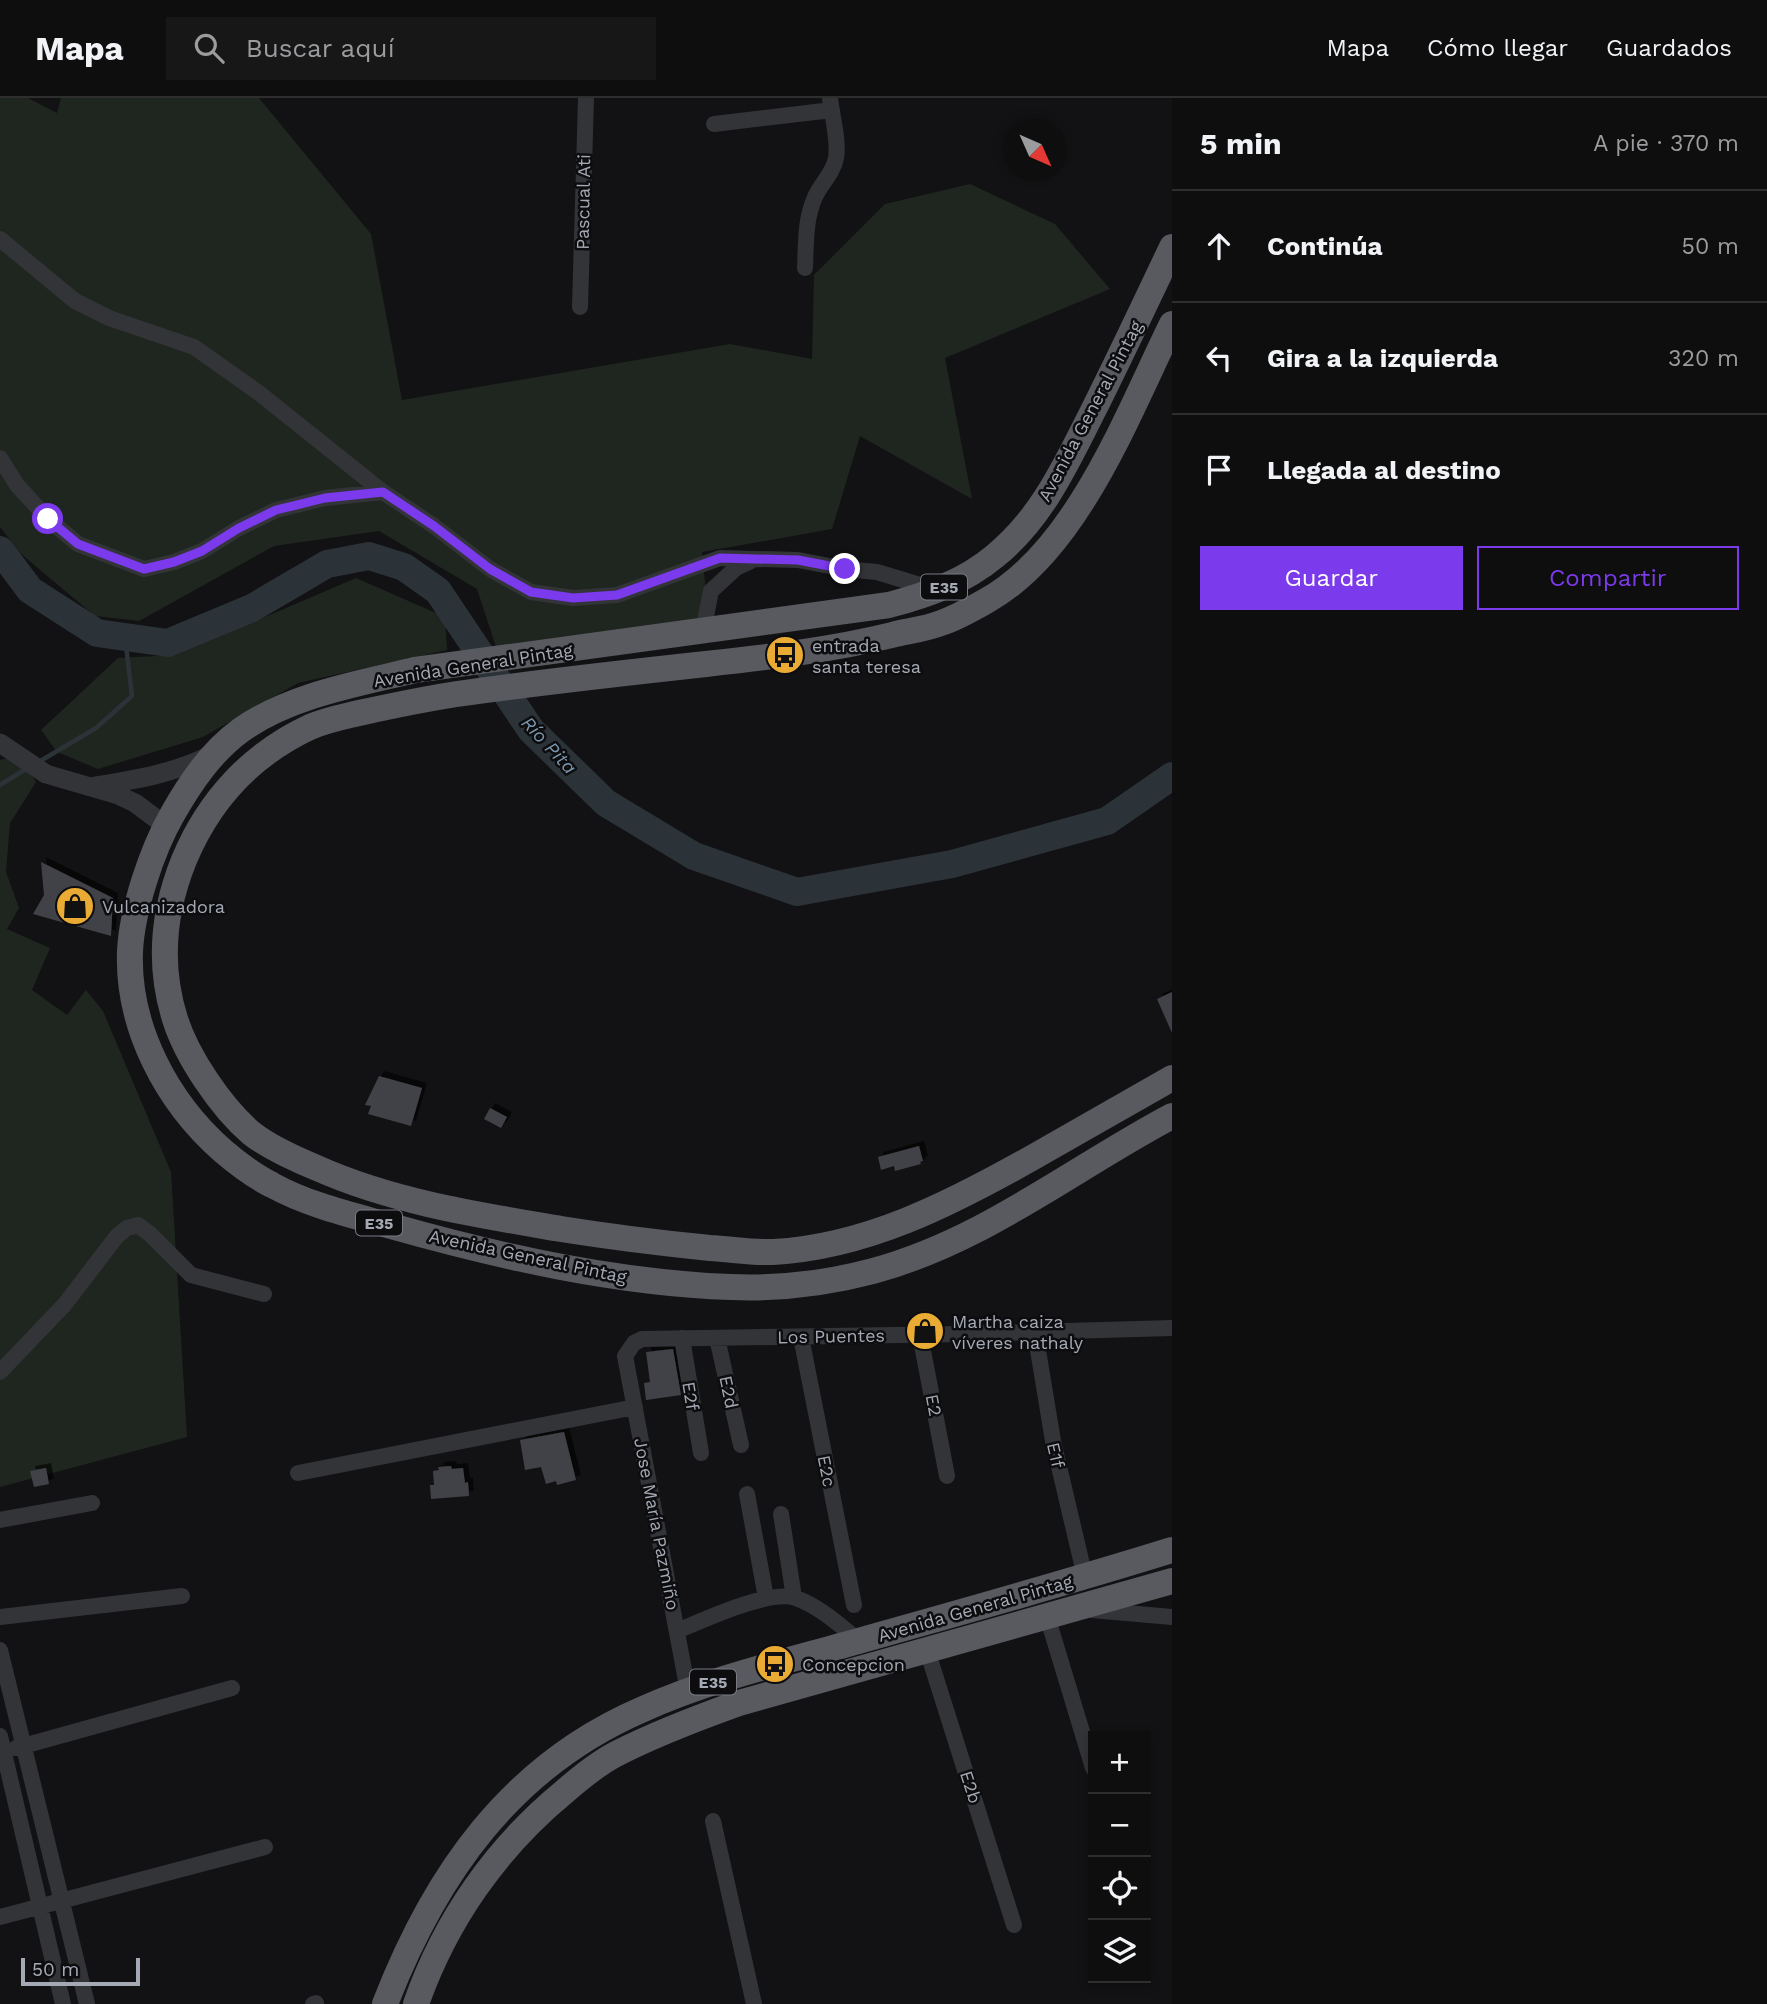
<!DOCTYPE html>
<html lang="es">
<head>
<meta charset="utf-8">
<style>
	:root { --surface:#0e0e0f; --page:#171718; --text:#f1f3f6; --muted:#9b9c9e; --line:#2e2e2f; --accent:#7c3aed }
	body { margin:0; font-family:"Work Sans",sans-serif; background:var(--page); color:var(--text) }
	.controls { position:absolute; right:21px; bottom:21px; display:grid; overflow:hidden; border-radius:0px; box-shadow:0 4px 10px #0003 }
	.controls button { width:63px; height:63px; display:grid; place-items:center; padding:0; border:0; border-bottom:2px solid var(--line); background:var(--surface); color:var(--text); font:35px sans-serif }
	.compass { position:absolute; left:1004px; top:21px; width:63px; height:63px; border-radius:50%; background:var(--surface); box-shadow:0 4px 10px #0003; rotate:135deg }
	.scale { position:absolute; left:21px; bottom:18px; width:119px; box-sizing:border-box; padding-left:7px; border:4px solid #a4a9b4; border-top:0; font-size:19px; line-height:24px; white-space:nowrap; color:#a4a9b4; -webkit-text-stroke:5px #0d0d0f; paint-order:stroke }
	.stop { position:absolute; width:21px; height:21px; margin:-16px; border:5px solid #7c3aed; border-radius:50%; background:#fff }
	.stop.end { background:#7c3aed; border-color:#fff; box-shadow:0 2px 7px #0008 }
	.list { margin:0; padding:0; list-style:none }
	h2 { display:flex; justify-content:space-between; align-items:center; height:91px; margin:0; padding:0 28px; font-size:30px }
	h2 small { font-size:23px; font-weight:400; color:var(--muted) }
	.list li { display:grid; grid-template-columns:46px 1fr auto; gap:21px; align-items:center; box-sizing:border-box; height:112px; padding:0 28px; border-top:2px solid var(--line) }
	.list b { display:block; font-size:26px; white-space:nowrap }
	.list em { font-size:23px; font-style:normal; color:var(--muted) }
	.actions { display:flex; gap:14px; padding:21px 28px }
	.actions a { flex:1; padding:16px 0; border:2px solid var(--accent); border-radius:0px; text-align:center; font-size:24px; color:var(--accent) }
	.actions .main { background:var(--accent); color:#fff }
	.icon { flex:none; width:38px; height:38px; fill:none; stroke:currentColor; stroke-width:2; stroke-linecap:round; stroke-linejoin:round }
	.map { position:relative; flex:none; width:1172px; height:1906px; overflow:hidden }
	header { display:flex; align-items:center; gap:42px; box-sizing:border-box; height:98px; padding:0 35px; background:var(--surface); border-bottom:2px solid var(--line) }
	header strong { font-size:33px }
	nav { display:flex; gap:38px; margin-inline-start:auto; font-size:24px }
	.search { width:490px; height:63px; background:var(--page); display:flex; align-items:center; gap:18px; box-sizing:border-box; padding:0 24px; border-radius:0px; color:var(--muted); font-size:26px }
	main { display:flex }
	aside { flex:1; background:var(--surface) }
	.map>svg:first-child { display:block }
</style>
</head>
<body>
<header>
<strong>Mapa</strong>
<div class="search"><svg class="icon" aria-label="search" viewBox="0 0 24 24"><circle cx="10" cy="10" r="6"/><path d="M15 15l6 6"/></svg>Buscar aquí</div>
<nav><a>Mapa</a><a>Cómo llegar</a><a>Guardados</a></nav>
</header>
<main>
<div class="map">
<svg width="1172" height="1906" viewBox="0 0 1172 1906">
	<defs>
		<filter id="shadow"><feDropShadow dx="5" dy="-5" stdDeviation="0" flood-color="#0009"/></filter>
	</defs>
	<rect width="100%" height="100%" fill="#121214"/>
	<path fill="#1f261f" d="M0 0H28L57 15 61 0H259L371 136 402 302 730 246 812 261 814 177 885 106 970 86 1055 126 1110 191 945 260 972 401 860 338 832 431 702 454 709 525 496 549 477 491 379 433 274 448 139 523 95 518 20 455 0 429Z
		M356 480 445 519 447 552 298 585 203 639 98 671 57 654 41 632 118 560 176 557Z
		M19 657 36 684 10 725 6 774 19 810 7 831 50 850 32 892 67 917 86 892 103 913 171 1074 187 1339 0 1389V662Z"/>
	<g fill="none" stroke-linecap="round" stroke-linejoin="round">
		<path stroke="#2b3339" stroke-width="4.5" d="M37 665 96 630 132 598 126 548
			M0 687 26 671"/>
		<path stroke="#2b3339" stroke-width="28" d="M0 452 30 492 97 535 168 545 252 510 327 466 369 458 404 469 438 493 531 632 606 705 694 758 797 794 952 766 1107 723 1172 678"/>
	</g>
	<path fill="#414247" filter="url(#shadow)" d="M41 764 113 800 111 838 33 816 44 797Z
		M1172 894V935L1157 901Z
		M379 978 422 990 411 1028 368 1016 371 1008 365 1007Z
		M490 1010 507 1019 501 1030 484 1021Z
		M919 1048 923 1063 920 1064 921 1066 895 1073 894 1068 881 1072 878 1059Z
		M673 1251 681 1297 646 1302 644 1285 650 1284 646 1254Z
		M564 1334 576 1382 557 1387 556 1383 546 1386 541 1369 525 1372 520 1342Z
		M451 1368 452 1371 463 1370 465 1385 468 1384 469 1398 431 1401 430 1387H434L433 1373 439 1372 438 1369Z
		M46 1370 49 1386 34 1389 30 1373Z"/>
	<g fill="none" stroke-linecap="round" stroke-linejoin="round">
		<path stroke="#333438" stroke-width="16" d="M714 26 832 12
			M0 141 75 203 109 220 194 249 259 295 383 394 434 428 490 471 531 494 573 500 617 497 720 460 798 462 845 471 877 474 933 491
			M805 170C806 146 805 121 815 99 821 85 833 76 836 60 839 42 832 19 830 0
			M580 209 586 0
			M0 360 17 387 48 421 78 446 144 471 174 464 202 453 239 430 276 412 325 400 383 394
			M703 533 711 493 736 470 751 463
			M1035 1234 1053 1343 1085 1479
			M920 1237 947 1378
			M801 1239 854 1507
			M682 1240 701 1355
			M717 1240 741 1347
			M0 1274 65 1206 117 1138 127 1130 138 1127 150 1136 191 1177 264 1196
			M298 1375 635 1309
			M747 1396 766 1500
			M781 1416 794 1499
			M0 1422 92 1405
			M1092 1512 1172 1519
			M1047 1518 1093 1670
			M0 1519 182 1498
			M677 1533C704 1522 769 1491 796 1500 820 1509 840 1527 859 1543
			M0 1552 87 1906
			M927 1552 1014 1827
			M688 1593 625 1258 634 1245 642 1241 962 1236 1172 1230
			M0 1638 63 1906
			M16 1650 232 1590
			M713 1723 754 1906
			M0 1819 265 1749
			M313 1906 316 1905"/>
		<path stroke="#333438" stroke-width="19" d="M0 645 46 676 118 697 135 705 166 728
			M96 688C139 681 171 676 211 657"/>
		<path stroke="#585a60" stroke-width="26" d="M1172 149C1146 204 1120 259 1093 313 1066 366 1042 420 995 458 964 484 927 497 889 507L415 572C357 586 291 597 241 632 211 654 190 685 172 717 152 752 132 812 130 853 127 929 167 1004 223 1053 237 1065 256 1079 272 1087 308 1107 352 1117 391 1128 501 1159 617 1185 731 1189 778 1191 828 1185 873 1173 984 1143 1072 1071 1172 1018
			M1172 226C1128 315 1077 453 986 503 972 511 956 520 941 525 926 531 908 533 892 537 831 552 769 559 706 566 623 575 540 584 457 596 424 601 391 608 359 615 342 619 326 622 310 629 252 656 209 702 184 762 163 814 158 867 175 921 187 959 221 1009 251 1035 270 1050 295 1061 317 1070 393 1104 479 1117 561 1131 611 1139 660 1145 710 1150 731 1151 752 1155 773 1154 866 1149 950 1106 1030 1061 1077 1034 1125 1007 1172 980
			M385 1906C435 1777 510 1669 641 1612 712 1580 788 1563 862 1542 966 1513 1069 1484 1172 1452
			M416 1906C445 1823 496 1750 564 1694 580 1680 597 1666 616 1656 655 1636 697 1620 739 1605L1172 1483"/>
	</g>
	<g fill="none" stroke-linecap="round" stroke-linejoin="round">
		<path stroke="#7c3aed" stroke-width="9" d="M48 421 78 446 144 471 174 464 202 453 239 430 276 412 325 400 383 394 434 428 490 471 531 494 573 500 617 497 720 460 798 462 845 471"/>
	</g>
	<defs>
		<symbol id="bus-disc" viewBox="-11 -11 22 22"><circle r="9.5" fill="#e9ab34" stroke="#0d0d0f"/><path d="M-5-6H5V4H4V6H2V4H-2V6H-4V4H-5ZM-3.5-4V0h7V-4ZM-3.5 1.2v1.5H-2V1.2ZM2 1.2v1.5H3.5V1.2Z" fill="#111"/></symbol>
		<symbol id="shop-disc" viewBox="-11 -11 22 22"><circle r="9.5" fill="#e9ab34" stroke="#0d0d0f"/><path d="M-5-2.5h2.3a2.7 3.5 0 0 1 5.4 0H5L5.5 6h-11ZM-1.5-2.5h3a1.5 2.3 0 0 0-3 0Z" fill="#111"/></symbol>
	</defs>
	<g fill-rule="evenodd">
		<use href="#bus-disc" x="763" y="535" width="44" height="44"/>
		<use href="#shop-disc" x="53" y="786" width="44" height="44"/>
		<use href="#shop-disc" x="903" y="1211" width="44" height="44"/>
		<use href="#bus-disc" x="753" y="1544" width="44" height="44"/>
	</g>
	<g text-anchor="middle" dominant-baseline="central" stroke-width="5" stroke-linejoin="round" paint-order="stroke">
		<g fill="#0d0d0f" stroke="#777a82" stroke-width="2">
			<rect x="921" y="476.5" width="46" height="25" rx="5"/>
			<rect x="356" y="1112.5" width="46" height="25" rx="5"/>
			<rect x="690" y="1571.5" width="46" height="25" rx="5"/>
		</g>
		<g font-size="16" font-weight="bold" fill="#a4a9b4">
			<text x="944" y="489">E35</text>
			<text x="379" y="1125">E35</text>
			<text x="713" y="1584">E35</text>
		</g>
		<g font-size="18" fill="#a4a9b4" stroke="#0d0d0f">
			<text transform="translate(583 104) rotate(-89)">Pascual Ati</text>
			<text transform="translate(1090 313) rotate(-62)">Avenida General Pintag</text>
			<text transform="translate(473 567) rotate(-9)">Avenida General Pintag</text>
			<text transform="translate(528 1158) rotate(12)">Avenida General Pintag</text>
			<text transform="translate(831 1238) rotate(-1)">Los Puentes</text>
			<text transform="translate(729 1294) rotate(78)">E2d</text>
			<text transform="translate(691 1298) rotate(81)">E2f</text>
			<text transform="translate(934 1307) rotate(79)">E2</text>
			<text transform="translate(1056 1357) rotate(77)">E1f</text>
			<text transform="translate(827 1373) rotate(79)">E2c</text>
			<text transform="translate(657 1426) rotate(79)">Jose María Pazmiño</text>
			<text transform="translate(975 1510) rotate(-16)">Avenida General Pintag</text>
			<text transform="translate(971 1689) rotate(72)">E2b</text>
		</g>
		<g font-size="18" fill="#a4a9b4" stroke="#0d0d0f" text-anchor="start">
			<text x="812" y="547">entrada<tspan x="812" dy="21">santa teresa</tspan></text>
			<text x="102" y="808">Vulcanizadora</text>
			<text x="952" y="1223">Martha caiza<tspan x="952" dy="21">víveres nathaly</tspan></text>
			<text x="802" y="1566">Concepcion</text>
		</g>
		<g font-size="19" font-style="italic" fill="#7c97ae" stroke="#0d0d0f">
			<text transform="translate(549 647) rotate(47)">Río Pita</text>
		</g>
	</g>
</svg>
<div class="controls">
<button>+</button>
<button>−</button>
<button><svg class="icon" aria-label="locate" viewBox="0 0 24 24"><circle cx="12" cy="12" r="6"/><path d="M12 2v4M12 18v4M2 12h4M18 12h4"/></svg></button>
<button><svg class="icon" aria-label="layers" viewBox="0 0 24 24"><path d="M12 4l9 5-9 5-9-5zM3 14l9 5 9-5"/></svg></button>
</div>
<svg class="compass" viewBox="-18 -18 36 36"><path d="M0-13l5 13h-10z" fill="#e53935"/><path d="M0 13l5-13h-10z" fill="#9b9c9e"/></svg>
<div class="scale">50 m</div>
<div class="stop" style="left:48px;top:421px"></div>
<div class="stop end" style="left:845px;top:471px"></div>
</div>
<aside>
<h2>5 min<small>A pie · 370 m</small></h2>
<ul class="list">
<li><svg class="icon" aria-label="ahead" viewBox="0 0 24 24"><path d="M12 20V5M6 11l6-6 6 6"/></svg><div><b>Continúa</b></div><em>50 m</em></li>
<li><svg class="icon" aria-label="left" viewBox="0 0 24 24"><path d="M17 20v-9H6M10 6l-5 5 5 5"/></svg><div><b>Gira a la izquierda</b></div><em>320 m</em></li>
<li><svg class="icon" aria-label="arrive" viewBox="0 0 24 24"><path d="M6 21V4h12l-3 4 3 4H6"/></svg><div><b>Llegada al destino</b></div></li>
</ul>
<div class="actions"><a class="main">Guardar</a><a>Compartir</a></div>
</aside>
</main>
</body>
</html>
